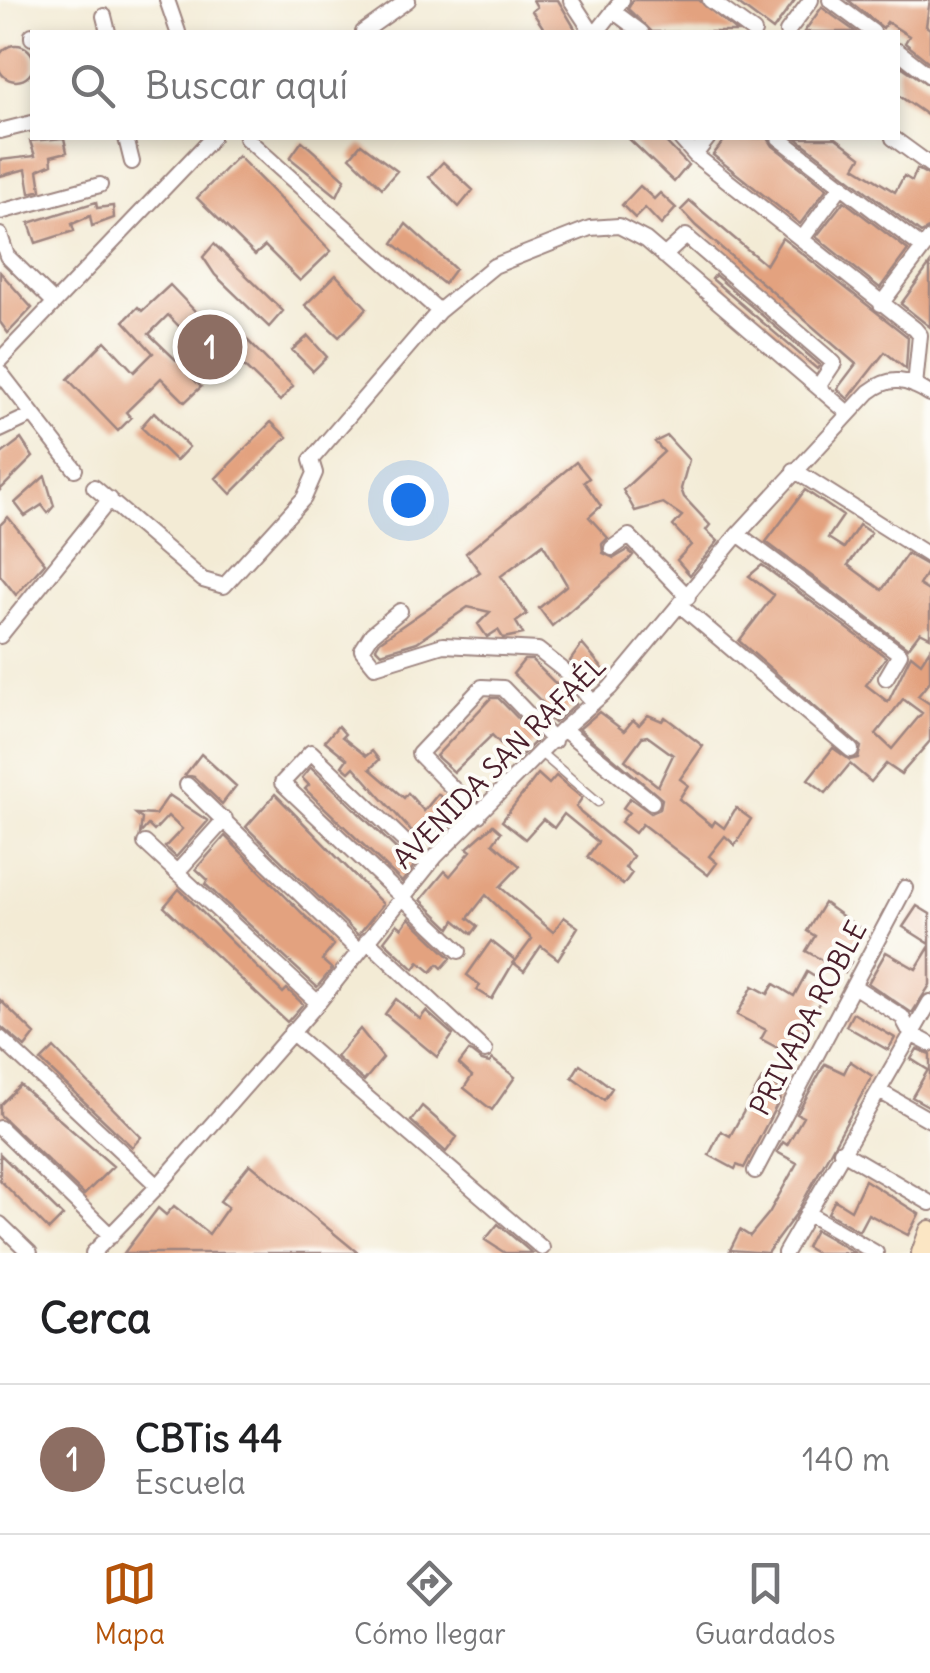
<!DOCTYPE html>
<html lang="es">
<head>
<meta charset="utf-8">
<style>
	:root { --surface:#fff; --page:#f2f2f2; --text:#202124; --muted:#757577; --line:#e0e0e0; --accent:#b45309 }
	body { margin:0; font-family:Delius,sans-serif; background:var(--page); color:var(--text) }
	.you { position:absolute; left:408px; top:500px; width:35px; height:35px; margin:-25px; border:8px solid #fff; border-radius:50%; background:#1a73e8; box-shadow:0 0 0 15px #1a73e833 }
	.badge { display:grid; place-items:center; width:65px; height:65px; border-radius:50%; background:var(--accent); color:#fff; font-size:32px; font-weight:700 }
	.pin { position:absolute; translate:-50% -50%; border:5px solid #fff; box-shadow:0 2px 10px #0006 }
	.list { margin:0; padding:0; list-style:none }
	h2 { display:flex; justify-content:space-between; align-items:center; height:130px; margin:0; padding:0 40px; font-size:42px }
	h2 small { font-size:32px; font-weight:400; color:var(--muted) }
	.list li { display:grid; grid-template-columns:65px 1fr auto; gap:30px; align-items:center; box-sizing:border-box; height:150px; padding:0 40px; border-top:2px solid var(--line) }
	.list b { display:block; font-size:38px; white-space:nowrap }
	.list p { margin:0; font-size:32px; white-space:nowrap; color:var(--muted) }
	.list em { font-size:32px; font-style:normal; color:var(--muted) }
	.icon { flex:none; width:55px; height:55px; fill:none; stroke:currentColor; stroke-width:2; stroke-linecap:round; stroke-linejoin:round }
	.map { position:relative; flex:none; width:930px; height:1253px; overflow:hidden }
	.search { position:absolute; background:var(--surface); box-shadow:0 5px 15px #0003; left:30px; right:30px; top:30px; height:110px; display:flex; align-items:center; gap:25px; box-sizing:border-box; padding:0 35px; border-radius:0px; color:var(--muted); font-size:38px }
	.sheet { height:280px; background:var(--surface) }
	nav { display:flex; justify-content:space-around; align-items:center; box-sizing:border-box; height:140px; border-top:2px solid var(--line); background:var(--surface); font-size:28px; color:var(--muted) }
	nav a { display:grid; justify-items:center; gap:5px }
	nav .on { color:var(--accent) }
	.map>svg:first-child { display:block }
</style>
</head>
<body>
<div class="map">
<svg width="930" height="1253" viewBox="0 0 930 1253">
	<rect width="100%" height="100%" fill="#fdfcf7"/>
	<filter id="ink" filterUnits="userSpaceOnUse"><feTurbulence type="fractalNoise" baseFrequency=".01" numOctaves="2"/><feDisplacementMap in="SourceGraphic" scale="20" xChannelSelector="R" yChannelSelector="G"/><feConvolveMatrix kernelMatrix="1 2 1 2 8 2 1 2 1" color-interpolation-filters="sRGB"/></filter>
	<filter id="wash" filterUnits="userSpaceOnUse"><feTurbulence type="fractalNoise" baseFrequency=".0048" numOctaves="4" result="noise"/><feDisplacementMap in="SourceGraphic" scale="40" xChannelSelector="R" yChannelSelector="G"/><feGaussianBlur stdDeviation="2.25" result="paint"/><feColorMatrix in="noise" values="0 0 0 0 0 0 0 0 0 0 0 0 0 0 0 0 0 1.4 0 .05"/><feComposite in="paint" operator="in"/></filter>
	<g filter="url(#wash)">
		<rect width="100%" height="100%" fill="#f3ebd5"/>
		<g id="blocks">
			<path fill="#e3a27f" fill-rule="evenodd" d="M533 0H558L577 32H546L532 11 537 7Z
				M633 0H699L737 32H652L628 9Z
				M733 0H795L773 30Z
				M848 0H930L926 26 930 29V63L905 43 909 36 887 22 883 28Z
				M822 7 824 9 856 32H804Z
				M-2 63a18 18 0 1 1 36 0a18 18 0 1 1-36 0Z
				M898 64 930 86V117L898 95Z
				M64 138 67 152 51 156 52 164 38 170 41 190 30 193 26 169 0 176V160L35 156 30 141Z
				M628 138H662L688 165 674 182Z
				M726 138H768L773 146 827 188 800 224 713 155Z
				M796 138H836L861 157 855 167 895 192 904 176 912 181 917 169 930 176V228L921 233Z
				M302 141 345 179 337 196 290 158Z
				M361 144 397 171 382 188 350 157Z
				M238 156 331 251 300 281 265 246 255 255 197 198Z
				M443 162 473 190 459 207 429 177Z
				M640 186 654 199 660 193 676 208 661 225 645 208 635 218 622 205Z
				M690 201 766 265 782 238 804 255 908 337 906 369 885 352 848 399 837 389 856 364 696 226 681 210Z
				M844 201 908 250 880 288 816 237Z
				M96 202 97 208 113 206 114 218 92 226 90 216 72 224 74 231 36 243 29 223Z
				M406 224 455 269 444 284 393 243Z
				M214 244 283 311 269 327 215 275 203 257Z
				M930 264V327L901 304Z
				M0 272 32 308 8 333 0 322Z
				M336 275 367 308 339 337 305 305Z
				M715 275 820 365 817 369 712 279Z
				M170 285 214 331 199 347 168 315 149 334 176 360 183 353 190 360 183 368 201 387 185 402 161 378 126 412 131 418 118 431 68 379 105 341 134 372 153 353 124 321 138 307 142 311Z
				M242 335 293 386 280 401 227 350Z
				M308 336 327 357 313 371 292 350Z
				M154 412 189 447 176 461 141 427Z
				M271 422 287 437 231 494 216 478Z
				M667 436 689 460 681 489 684 497 710 525 706 530 718 541 690 575 677 560 691 545 673 526 682 516 663 503 635 511 623 490 664 452 655 442Z
				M21 439 33 457 0 490V455Z
				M576 462 589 478 584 482 601 506 589 517 608 538 602 544 603 553 614 558 628 550 633 555 628 561 552 626 539 608 567 585 543 544 501 576 527 614 516 622 523 634 503 638 498 630 487 637 478 624 490 612 468 607 417 642 381 653 376 648 380 641 480 572 466 553Z
				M45 476 54 506 48 513 42 505 25 516 15 503Z
				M805 490 843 516 828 538 844 548 859 525 871 533 848 565 882 590 907 554 930 567 919 585 930 592V637L920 632 908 648 766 542Z
				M8 517 45 563 16 595 0 575V525Z
				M762 565 886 657 866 685 888 702 911 655 921 663 930 649V681L918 696 930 704V741L901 774 886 764 871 782 850 764 826 793 808 779 833 748 850 760 858 758 861 747 739 641 774 595 749 576ZM903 699 922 713 892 749 876 734Z
				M582 644 603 669 602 676 596 677 585 665 580 671 570 661Z
				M524 660H532L576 704 554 723 539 709 544 704 513 674Z
				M491 698H498L538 739 517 760 492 735 454 772 436 756Z
				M599 712 624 731 633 720 639 725 648 715 662 721 665 717 703 746 680 779 688 785 679 799 712 826 715 821 724 828 736 808 751 819 735 845 725 836 709 856 717 863 708 875 642 824 635 833 621 822 629 812 623 808 630 798 651 813 660 809 662 799 579 729ZM647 736 673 755 658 786 625 760 642 737Z
				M338 726 345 734 342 737 366 756 372 751 379 760 370 769 404 798 408 793 424 811 438 794 449 806 443 812 455 822 443 834 432 825 418 839 354 767 349 772 342 766 347 759 325 741Z
				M201 754 236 786 222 804 194 777 185 775Z
				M311 767 414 866 402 882 305 789 309 785 302 778Z
				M538 774 549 784 556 776 582 798 576 807 581 813 633 856 625 868 632 873 623 885 587 857 598 842 564 814 554 828 543 819 525 839 502 821Z
				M275 794 383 904 358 935 246 827Z
				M169 795 208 821 176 857 165 847 182 829 168 816 154 831 148 825 140 834 142 819 136 814 155 815Z
				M493 825 501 832 493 843 520 866 500 887 553 932 564 917 578 927 558 959 541 946 524 971 514 963 532 939 486 895 468 918 478 926 472 934 455 920 450 928 421 900 445 871 450 876 471 851 467 848Z
				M225 836 334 945 322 960 332 969 317 987 205 884 208 880 196 869Z
				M179 889 283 993 287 989 303 1004 287 1022 164 907Z
				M824 903 862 930 846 960 851 962 845 973 806 951 815 936 807 931Z
				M917 906 930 914V944L903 927Z
				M409 918 451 958 442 968 438 964 431 972 419 962 414 969 384 941 397 924 402 928Z
				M491 941 515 960 492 999 477 990 480 985 467 975Z
				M930 946V985L912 1013 868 983 886 952 916 969Z
				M807 972 829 986 789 1054 761 1039 766 1030 737 1015 753 986 768 994 774 984 794 996Z
				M396 999 420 1019 426 1011 453 1035 437 1057 385 1014Z
				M0 1000 35 1034 25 1047 0 1026Z
				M853 1013 895 1038 888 1050 846 1026Z
				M360 1029 383 1058 364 1081 336 1057Z
				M54 1048 141 1137 132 1147 41 1061Z
				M917 1049 930 1054V1107L912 1097 928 1070 911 1059Z
				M469 1051 482 1061 490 1063 492 1059 515 1077 492 1110 464 1088 472 1076 459 1064Z
				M850 1061 872 1076 796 1214 767 1253 730 1250 740 1230 750 1236 769 1213 797 1163 777 1152 783 1142 787 1145 803 1117 797 1114 825 1064 844 1073Z
				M580 1064 612 1088 604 1100 572 1077Z
				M762 1079 784 1091 744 1168 737 1165 735 1169 709 1155 721 1131 730 1136Z
				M20 1085 113 1166 84 1195 0 1115V1105Z
				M422 1106 457 1137 446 1152 411 1121Z
				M0 1154 63 1216 49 1230 0 1180Z
				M250 1164 358 1253H124L158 1208 166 1215 174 1206 209 1234 228 1207 220 1201Z
				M865 1180 919 1214 908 1235 868 1214 859 1231 828 1213 835 1200 851 1210Z
				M498 1224 532 1253H505L485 1240Z
				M815 1230 855 1253H816L806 1247Z"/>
		</g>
	</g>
	<g filter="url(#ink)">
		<use href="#blocks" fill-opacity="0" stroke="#9e8580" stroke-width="2.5"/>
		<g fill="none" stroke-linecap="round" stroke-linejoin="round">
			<defs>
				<path id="lane" d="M542 754 598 802"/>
				<path id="street" d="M167 0 178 32
					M571 0 592 32
					M710 0 754 32
					M830 0 873 32
					M613 11 641 32
					M104 16 108 32
					M363 32 408 0
					M597 32 622 0
					M787 32 811 0
					M32 35V38
					M898 51 930 76
					M0 131 32 123
					M126 138 132 162
					M246 138 439 311
					M680 138 695 155 915 329 920 335 915 386
					M779 138 923 248
					M893 138 930 165
					M695 155 708 138
					M0 212 100 185
					M0 235 7 256 54 302
					M802 239 842 185
					M664 256 686 236 834 363 818 387
					M881 304 930 239
					M0 360 212 138
					M0 372 75 469
					M0 430 30 416
					M794 470 930 556
					M94 487 203 580 224 586 304 498 315 473 311 460 439 311 494 266 590 228 619 226 646 240 848 413
					M738 534 900 654 886 678
					M612 548 629 536 688 597
					M681 606 851 750
					M400 611 372 634 362 650 375 666 443 645 538 650 571 676 593 703
					M0 636 110 499
					M563 729 652 802
					M187 785 358 950
					M479 815 419 754 482 687 503 688 554 741
					M145 843 318 1003
					M429 865 311 752 282 783 459 951
					M178 871 225 819
					M367 940 485 1051
					M855 987 902 1017 911 1034 930 1044
					M291 1032 542 1248
					M0 1038 158 1186
					M879 1091 930 1120
					M0 1128 111 1236
					M841 1151 930 1203
					M755 1171 905 888
					M807 1213 876 1253
					M0 1224 30 1253
					M93 1253 158 1186 318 1003 435 857 563 729 610 688 738 534 869 392C890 375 907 379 930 394
					M785 1253 930 1002"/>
				<path id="secondary" d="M922 1253 930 1231"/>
			</defs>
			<use href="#lane" stroke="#9e8580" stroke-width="11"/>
			<use href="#street" stroke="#9e8580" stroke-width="18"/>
			<use href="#secondary" stroke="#9e8580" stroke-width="24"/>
			<use href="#lane" stroke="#fff" stroke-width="8"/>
			<use href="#street" stroke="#fff" stroke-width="14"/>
			<use href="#secondary" stroke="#fbe6c4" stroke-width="20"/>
		</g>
	</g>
	<g text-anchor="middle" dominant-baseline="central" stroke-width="8" stroke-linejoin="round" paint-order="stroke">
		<g font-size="28" fill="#4a1f2b" stroke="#fdfcf7">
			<text transform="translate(499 762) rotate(-45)">AVENIDA SAN RAFAÉL</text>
			<text transform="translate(808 1018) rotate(-62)">PRIVADA ROBLE</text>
		</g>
	</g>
</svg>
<div class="you"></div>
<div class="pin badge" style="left:210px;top:347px;background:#8d6e63">1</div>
<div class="search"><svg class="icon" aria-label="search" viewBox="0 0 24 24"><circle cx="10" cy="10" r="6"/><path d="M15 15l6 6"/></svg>Buscar aquí</div>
</div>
<section class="sheet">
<h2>Cerca<small></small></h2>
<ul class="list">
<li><span class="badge" style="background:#8d6e63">1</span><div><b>CBTis 44</b><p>Escuela</p></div><em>140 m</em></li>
</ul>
</section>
<nav>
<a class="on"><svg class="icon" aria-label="map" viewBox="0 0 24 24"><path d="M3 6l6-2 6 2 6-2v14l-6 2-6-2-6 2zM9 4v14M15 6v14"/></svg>Mapa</a>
<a><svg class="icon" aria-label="directions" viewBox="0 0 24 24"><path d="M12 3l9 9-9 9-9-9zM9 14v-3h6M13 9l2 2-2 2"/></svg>Cómo llegar</a>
<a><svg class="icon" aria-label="saved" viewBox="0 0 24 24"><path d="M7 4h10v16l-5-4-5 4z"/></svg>Guardados</a>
</nav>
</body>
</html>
